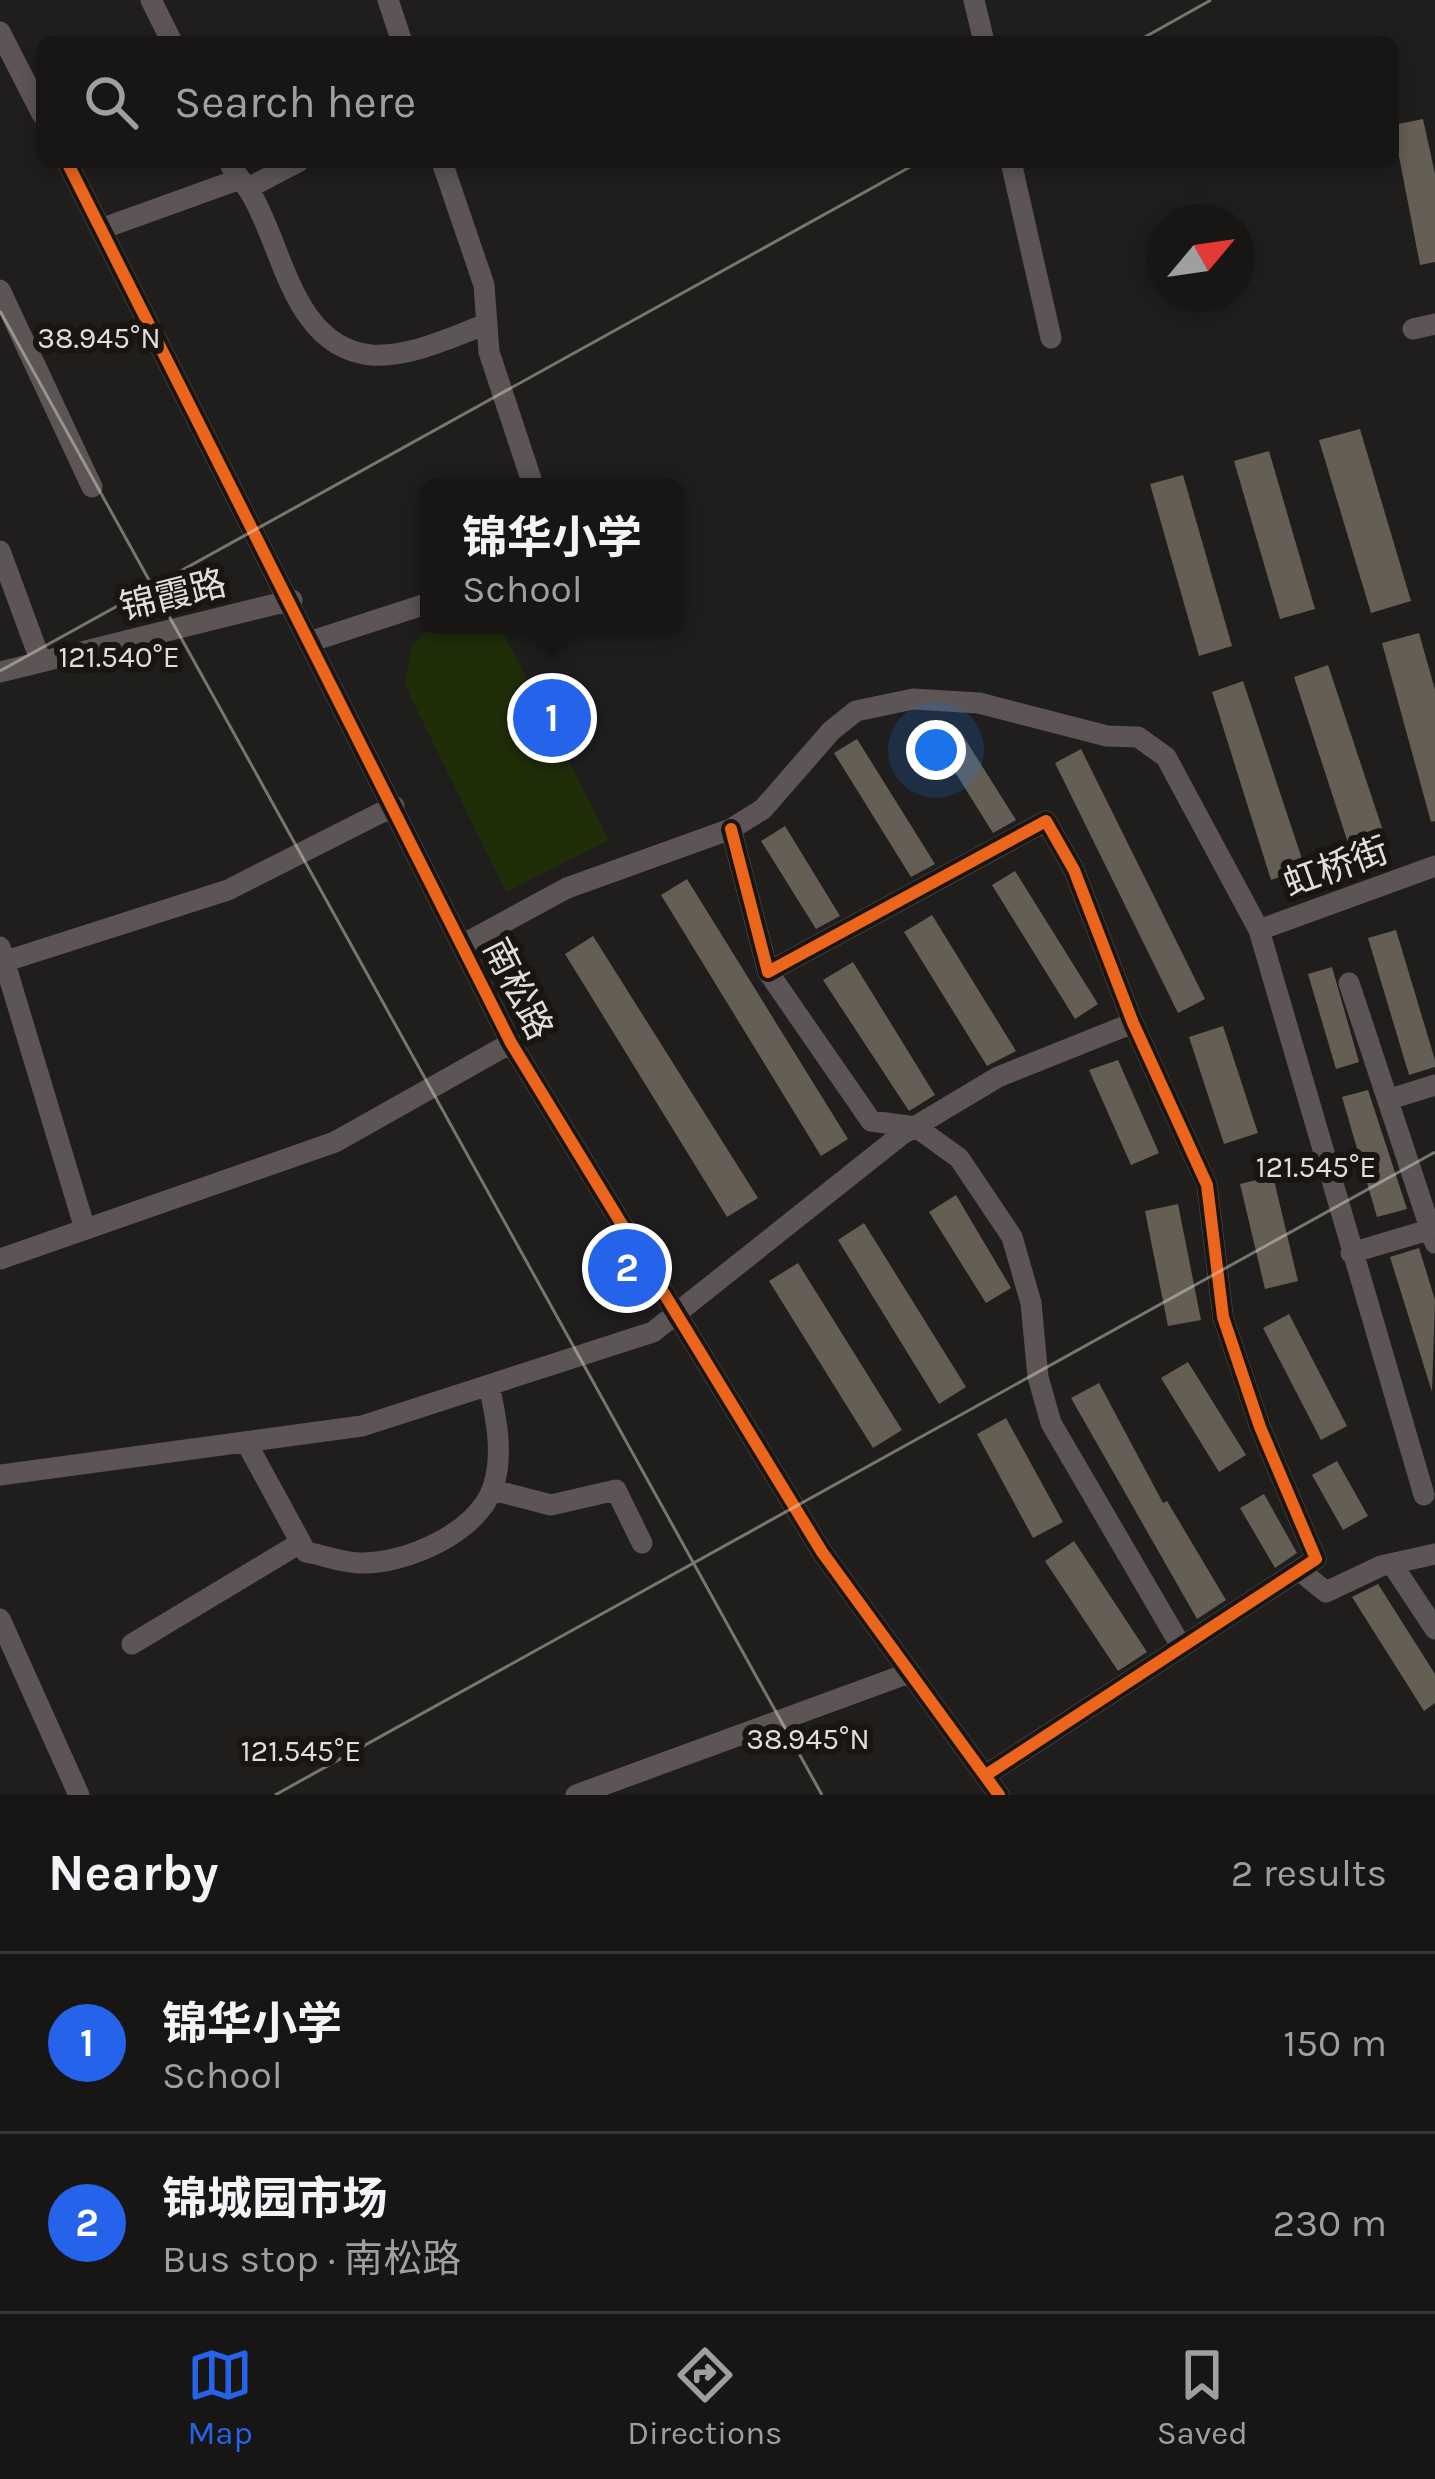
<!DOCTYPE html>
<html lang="en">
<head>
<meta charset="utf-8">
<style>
	:root { --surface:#181615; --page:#211f1e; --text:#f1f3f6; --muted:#9f9fa0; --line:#363534; --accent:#2563eb }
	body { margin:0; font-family:Karla,"Noto Sans SC",sans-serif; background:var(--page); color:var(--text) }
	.compass { position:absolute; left:1147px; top:204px; width:108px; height:108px; border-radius:50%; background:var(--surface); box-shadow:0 6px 18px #0003; rotate:61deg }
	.you { position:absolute; left:936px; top:750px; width:42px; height:42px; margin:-30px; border:9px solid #fff; border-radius:50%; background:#1a73e8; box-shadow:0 0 0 18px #1a73e833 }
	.badge { display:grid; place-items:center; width:78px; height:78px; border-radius:50%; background:var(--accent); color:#fff; font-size:39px; font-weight:700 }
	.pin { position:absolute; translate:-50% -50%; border:6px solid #fff; box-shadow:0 3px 12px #0006 }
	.popup { position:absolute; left:420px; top:478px; width:264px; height:156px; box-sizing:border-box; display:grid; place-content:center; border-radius:18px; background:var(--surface); filter:drop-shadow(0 3px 9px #0005); font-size:39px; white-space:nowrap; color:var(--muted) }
	.popup b { font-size:45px; color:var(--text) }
	.popup::after { content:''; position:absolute; left:50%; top:100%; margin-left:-24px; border:24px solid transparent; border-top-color:var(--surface) }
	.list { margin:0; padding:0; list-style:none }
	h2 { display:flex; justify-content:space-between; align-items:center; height:156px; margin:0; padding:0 48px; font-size:51px }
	h2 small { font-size:39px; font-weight:400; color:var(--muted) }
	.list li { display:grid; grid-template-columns:78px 1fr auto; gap:36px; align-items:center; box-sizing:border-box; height:180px; padding:0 48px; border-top:3px solid var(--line) }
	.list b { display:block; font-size:45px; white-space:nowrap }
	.list p { margin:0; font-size:39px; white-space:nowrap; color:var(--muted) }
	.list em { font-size:39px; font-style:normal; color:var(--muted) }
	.icon { flex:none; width:66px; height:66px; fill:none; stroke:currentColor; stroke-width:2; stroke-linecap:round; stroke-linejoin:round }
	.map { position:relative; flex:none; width:1435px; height:1795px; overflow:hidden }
	.search { position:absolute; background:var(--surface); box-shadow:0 6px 18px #0003; left:36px; right:36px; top:36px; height:132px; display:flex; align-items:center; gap:30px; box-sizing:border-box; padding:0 42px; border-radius:18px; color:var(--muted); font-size:45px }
	.sheet { height:516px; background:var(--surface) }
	nav { display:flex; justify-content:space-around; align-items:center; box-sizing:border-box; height:168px; border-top:3px solid var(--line); background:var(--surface); font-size:33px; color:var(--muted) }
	nav a { display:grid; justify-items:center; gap:6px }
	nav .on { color:var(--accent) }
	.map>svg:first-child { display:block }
</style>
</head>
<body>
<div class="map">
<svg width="1435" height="1795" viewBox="0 0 1435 1795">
	<rect width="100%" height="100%" fill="#201e1c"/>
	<path fill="#1f2e09" d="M436 625H499L609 840 506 892 405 685 412 645Z"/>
	<path fill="#645e54" d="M1423 119 1435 174V262L1420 265 1393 125Z
		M1360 429 1411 601 1371 613 1319 440Z
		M1269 451 1315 609 1280 619 1234 461Z
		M1183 475 1232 646 1199 656 1150 484Z
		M1419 633 1435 690V821L1431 822 1382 643Z
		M1328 665 1385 837 1350 849 1294 677Z
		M1243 681 1305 868 1271 880 1212 692Z
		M960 731 1016 820 993 833 938 745Z
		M857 739 935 864 911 877 834 753Z
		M1081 749 1205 999 1178 1013 1055 763Z
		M785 826 840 916 816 929 761 841Z
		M1015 871 1098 1004 1075 1019 992 885Z
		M687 879 848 1139 821 1156 661 895Z
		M932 915 1016 1051 987 1066 904 932Z
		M1396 930 1435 1060V1067L1409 1075 1368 938Z
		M593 936 758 1198 727 1217 565 954Z
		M853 962 935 1095 909 1111 823 980Z
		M1332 967 1359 1062 1336 1069 1308 974Z
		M1223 1026 1258 1133 1224 1144 1189 1037Z
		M1118 1060 1159 1153 1131 1165 1089 1070Z
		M1368 1090 1407 1209 1377 1217 1342 1097Z
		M1273 1176 1298 1281 1265 1289 1240 1184Z
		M956 1195 1011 1288 986 1303 929 1212Z
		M1178 1204 1201 1320 1168 1326 1145 1211Z
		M864 1223 966 1387 939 1404 838 1240Z
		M1419 1248 1435 1300 1432 1392 1390 1257Z
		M798 1263 902 1430 873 1448 769 1281Z
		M1289 1314 1347 1426 1321 1440 1263 1328Z
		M1188 1362 1246 1455 1219 1472 1161 1378Z
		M1099 1383 1163 1503 1167 1501 1226 1600 1197 1619 1071 1398Z
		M1006 1418 1063 1522 1033 1538 977 1434Z
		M1337 1461 1368 1516 1343 1530 1312 1475Z
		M1264 1494 1297 1553 1275 1568 1240 1508Z
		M1074 1541 1147 1652 1118 1671 1045 1561Z
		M1378 1584 1435 1674V1703L1424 1711 1352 1597Z"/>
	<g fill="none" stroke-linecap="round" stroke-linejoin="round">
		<path stroke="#5c5455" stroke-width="21" d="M151 0 172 42
			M388 0 402 42
			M974 0 984 42
			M0 32 42 114
			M67 162 511 1043 822 1552 999 1795
			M229 162C235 175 243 181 250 192 283 245 292 347 371 355 410 358 451 337 487 324
			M442 162 484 285 489 352 532 482
			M1011 162 1051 338
			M248 188 298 162
			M101 229 237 180
			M0 290 92 487
			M1413 329 1435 324
			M0 551 41 662
			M312 641 429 603
			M0 672 292 600
			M731 829 768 972 1046 821 1074 870 1133 1023 1207 1185 1223 1317 1260 1427 1316 1559 986 1775
			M1259 930 1435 866
			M462 945 567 888 731 829 763 809 831 731 856 711 913 699 979 703 1107 736 1138 737 1166 757 1259 930 1424 1495
			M0 947 85 1229
			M0 963 228 890 394 806
			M768 972 871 1121 916 1127 959 1158 1012 1237 1031 1303 1038 1377 1051 1423 1181 1646
			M1349 983 1435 1243
			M1390 1099 1435 1085
			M1351 1253 1435 1228
			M0 1259 335 1142 511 1043
			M246 1442 306 1552C323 1555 343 1563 361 1563 405 1564 478 1533 493 1487 504 1455 496 1417 489 1385
			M0 1475 362 1426 653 1332 901 1135 998 1077 1133 1023
			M493 1490 551 1505 616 1490 642 1543
			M1392 1564 1435 1629
			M1299 1570 1326 1592 1381 1566 1435 1554
			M0 1619 79 1795
			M132 1644 300 1543
			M576 1795 909 1673"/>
		<defs>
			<path id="cycleway" d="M67 162 511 1043 822 1552 999 1795
				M731 829 768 972 1046 821 1074 870 1133 1023 1207 1185 1223 1317 1260 1427 1316 1559 986 1775"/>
		</defs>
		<use href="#cycleway" stroke="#191611" stroke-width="20"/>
		<use href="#cycleway" stroke="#eb651d" stroke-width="12"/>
	</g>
	<path fill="none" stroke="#e1dfdb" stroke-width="3" stroke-opacity="0.45" d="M1136 42 1211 0M0 311 822 1795M0 671 919 162M275 1795 1435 1152"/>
	<g text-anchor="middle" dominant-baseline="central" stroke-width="12" stroke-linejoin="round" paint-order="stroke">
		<g font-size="36" fill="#e1dfdb" stroke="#191611">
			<text transform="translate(173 595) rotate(-14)">锦霞路</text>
			<text transform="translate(1336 867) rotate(-20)">虹桥街</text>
			<text transform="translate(518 989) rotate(63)">南松路</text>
		</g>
	</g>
	<g font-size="30" text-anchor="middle" fill="#e1dfdb" stroke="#191611" stroke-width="12" stroke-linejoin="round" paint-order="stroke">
		<text x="99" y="348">38.945°N</text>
		<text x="119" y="667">121.540°E</text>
		<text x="1316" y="1177">121.545°E</text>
		<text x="808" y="1749">38.945°N</text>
		<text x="301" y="1761">121.545°E</text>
	</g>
</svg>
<svg class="compass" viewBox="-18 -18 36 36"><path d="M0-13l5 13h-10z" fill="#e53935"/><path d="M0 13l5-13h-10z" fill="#9f9fa0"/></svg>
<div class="you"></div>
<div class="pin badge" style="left:552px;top:718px">1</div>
<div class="popup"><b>锦华小学</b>School</div>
<div class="pin badge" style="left:627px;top:1268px">2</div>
<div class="search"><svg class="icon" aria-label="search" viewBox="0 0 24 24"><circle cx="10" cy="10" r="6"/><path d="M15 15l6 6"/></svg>Search here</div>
</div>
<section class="sheet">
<h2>Nearby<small>2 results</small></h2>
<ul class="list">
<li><span class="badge">1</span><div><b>锦华小学</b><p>School</p></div><em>150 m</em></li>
<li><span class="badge">2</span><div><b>锦城园市场</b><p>Bus stop · 南松路</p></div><em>230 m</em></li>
</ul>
</section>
<nav>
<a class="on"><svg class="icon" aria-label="map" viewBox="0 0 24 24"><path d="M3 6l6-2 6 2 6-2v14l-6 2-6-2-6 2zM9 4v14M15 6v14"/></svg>Map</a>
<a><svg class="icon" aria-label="directions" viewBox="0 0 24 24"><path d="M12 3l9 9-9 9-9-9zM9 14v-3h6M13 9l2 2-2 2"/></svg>Directions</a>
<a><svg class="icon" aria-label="saved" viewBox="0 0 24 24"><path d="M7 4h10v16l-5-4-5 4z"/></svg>Saved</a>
</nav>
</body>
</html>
